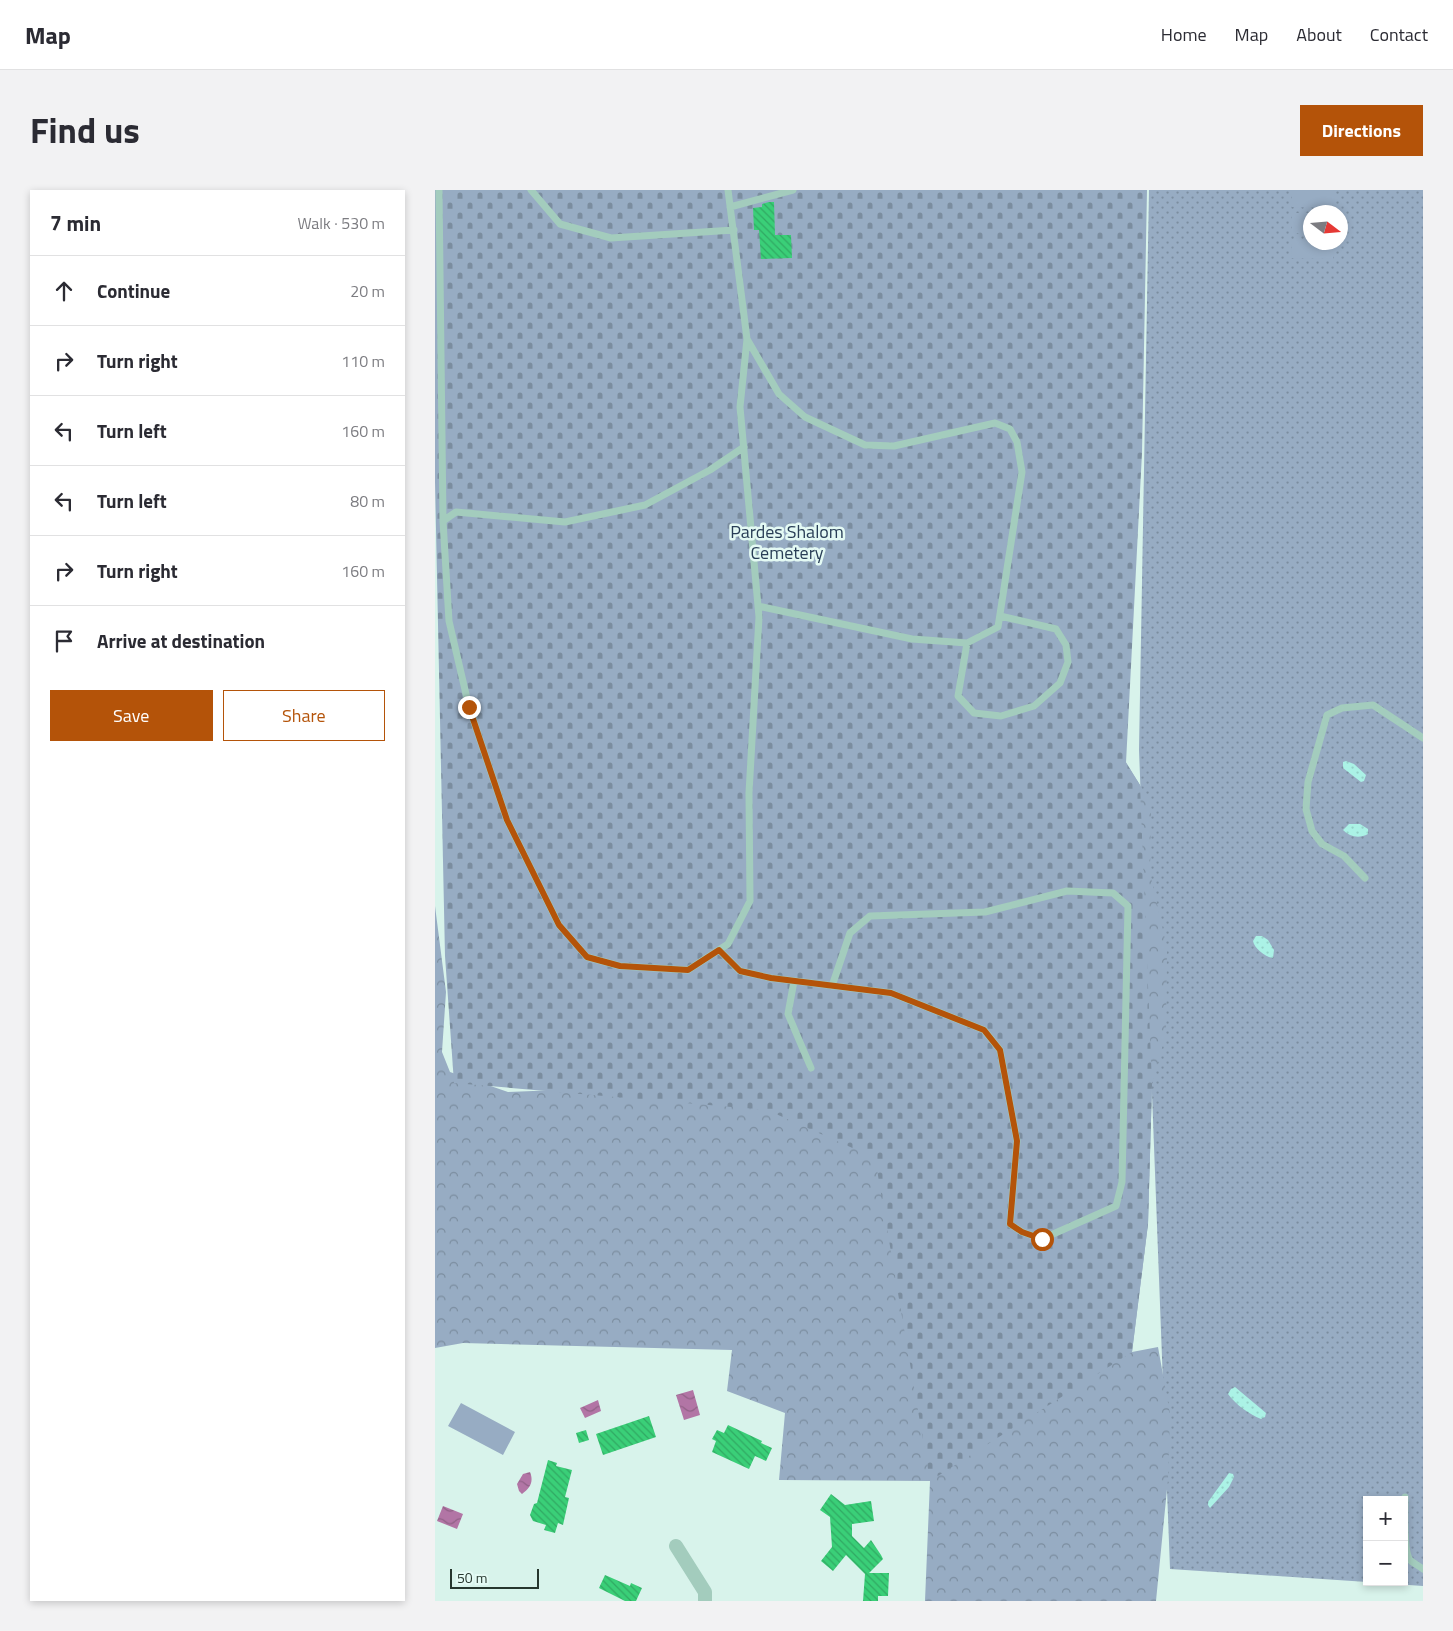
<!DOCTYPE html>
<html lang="en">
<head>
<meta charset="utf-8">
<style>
	:root { --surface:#fff; --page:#f2f2f3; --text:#2b2b33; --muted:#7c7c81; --line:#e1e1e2; --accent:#b45309 }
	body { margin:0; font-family:"Titillium Web",sans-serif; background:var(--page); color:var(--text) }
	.controls { position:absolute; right:15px; bottom:15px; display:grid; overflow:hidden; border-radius:0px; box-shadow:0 2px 8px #0003 }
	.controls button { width:45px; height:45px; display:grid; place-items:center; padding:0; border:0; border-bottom:1px solid var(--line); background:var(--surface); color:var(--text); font:25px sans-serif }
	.compass { position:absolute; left:868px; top:15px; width:45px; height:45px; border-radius:50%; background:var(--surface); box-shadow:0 2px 8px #0003; rotate:106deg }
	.scale { position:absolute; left:15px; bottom:12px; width:89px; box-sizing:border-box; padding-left:5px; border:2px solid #26362e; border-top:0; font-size:14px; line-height:18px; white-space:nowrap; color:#26362e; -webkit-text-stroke:4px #e4faf4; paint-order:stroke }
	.stop { position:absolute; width:15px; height:15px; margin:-11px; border:4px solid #b45309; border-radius:50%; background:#fff }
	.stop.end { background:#b45309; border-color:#fff; box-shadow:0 1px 5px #0008 }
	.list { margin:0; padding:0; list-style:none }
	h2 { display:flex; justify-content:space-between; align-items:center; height:65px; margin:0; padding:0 20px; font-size:21px }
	h2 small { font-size:16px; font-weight:400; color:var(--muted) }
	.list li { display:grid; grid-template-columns:32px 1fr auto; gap:15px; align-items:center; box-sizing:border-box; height:70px; padding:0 20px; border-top:1px solid var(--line) }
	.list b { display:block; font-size:19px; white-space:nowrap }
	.list em { font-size:16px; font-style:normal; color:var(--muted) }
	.actions { display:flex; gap:10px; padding:15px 20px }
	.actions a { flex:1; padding:11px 0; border:1px solid var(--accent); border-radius:0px; text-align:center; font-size:18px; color:var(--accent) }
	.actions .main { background:var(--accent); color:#fff }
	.icon { flex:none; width:28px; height:28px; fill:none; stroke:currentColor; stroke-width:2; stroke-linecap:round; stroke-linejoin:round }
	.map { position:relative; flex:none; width:988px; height:1411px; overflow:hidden; border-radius:0px }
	header { display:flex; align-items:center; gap:30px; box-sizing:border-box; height:70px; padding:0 25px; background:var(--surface); border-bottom:1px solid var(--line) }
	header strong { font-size:24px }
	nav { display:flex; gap:28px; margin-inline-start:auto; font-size:18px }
	.intro { display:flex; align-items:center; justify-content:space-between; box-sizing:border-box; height:120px; padding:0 30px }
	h1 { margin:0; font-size:35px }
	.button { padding:12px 22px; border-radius:0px; background:var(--accent); color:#fff; font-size:18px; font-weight:700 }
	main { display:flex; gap:30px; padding:0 30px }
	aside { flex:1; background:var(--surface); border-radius:0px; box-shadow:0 2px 8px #0003 }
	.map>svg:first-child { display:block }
</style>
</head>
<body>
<header>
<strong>Map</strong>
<nav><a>Home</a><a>Map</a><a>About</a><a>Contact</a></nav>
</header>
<div class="intro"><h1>Find us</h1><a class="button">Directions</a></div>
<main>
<aside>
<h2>7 min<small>Walk · 530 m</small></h2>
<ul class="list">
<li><svg class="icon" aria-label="ahead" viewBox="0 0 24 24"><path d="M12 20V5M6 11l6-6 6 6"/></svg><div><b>Continue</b></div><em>20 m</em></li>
<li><svg class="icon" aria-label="right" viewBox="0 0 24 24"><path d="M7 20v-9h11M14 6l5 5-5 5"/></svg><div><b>Turn right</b></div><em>110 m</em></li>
<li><svg class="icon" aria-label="left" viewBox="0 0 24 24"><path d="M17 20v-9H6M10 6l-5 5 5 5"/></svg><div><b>Turn left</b></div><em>160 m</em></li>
<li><svg class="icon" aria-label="left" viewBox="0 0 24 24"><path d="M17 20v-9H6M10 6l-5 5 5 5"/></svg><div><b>Turn left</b></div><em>80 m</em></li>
<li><svg class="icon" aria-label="right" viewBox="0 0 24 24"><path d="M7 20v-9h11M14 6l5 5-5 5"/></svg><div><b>Turn right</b></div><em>160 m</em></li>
<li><svg class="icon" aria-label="arrive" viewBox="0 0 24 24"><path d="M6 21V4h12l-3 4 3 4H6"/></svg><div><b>Arrive at destination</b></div></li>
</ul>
<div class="actions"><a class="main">Save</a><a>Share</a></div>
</aside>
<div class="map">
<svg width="988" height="1411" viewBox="0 0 988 1411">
	<defs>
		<pattern id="grass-dots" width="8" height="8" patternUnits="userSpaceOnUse" patternTransform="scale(1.25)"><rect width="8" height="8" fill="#97acc3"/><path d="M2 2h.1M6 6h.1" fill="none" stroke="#7b8d9f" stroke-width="1.8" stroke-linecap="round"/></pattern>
		<pattern id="forest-crowns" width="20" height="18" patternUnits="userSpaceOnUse" patternTransform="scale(1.25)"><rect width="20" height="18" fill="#97acc3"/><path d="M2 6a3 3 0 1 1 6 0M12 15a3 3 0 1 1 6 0" fill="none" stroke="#7b8d9f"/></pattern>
		<pattern id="sand-dots" width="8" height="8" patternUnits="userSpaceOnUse" patternTransform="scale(1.25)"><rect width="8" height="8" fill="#abf2e6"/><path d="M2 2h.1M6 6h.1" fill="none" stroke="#93d0c6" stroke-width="1.8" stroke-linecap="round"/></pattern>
		<pattern id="cemetery-stones" width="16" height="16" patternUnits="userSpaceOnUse" patternTransform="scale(1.25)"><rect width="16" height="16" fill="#97acc3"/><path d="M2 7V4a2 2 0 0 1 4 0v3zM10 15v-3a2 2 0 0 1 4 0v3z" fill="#7b8d9f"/></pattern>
		<pattern id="water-waves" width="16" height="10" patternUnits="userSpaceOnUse" patternTransform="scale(1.25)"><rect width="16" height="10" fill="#b275a5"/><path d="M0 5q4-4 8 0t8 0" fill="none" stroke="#916187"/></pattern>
		<pattern id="building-back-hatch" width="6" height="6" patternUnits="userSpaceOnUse" patternTransform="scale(1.25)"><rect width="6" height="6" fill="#3acf78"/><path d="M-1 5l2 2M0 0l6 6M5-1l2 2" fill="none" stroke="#31a963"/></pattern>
	</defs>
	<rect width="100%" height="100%" fill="#d8f3eb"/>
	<path fill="url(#grass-dots)" fill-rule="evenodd" d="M714 0H988V1396L932 1392H969V1310H932V1392L735 1379 704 560ZM876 22H906V52H876Z"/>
	<path fill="url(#forest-crowns)" d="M678 551 716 613 715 683 732 758 731 843 717 895 713 1034 697 1162 723 1157 735 1224 733 1289 721 1411H490L495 1291 344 1290 350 1223 292 1201 297 1160 28 1153 0 1158V716L11 802 7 862 15 882 73 902 224 896Z"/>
	<path fill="url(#sand-dots)" d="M911 571 919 574 931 585 929 591 926 592 908 578V572Z
		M914 634H925L933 639V644C924 649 915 647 908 640Z
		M821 746H827L833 750 839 760 838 768C830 767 819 758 818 751Z
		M800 1197 831 1223 830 1227 826 1229C814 1224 801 1215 793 1204L796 1199Z
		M794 1283 798 1284 799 1287 794 1297 775 1318 773 1315V1312Z"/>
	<path fill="url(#cemetery-stones)" d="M0 0H712L707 263 691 573 705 595 717 895 713 1034 697 1162 495 1291 440 968 332 920 19 893 10 766 0 292Z"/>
	<path fill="#97acc3" d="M857 0H899V18L857 17Z
		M857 23H875V43H857Z
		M857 49H875L876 52 899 53 898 69 856 68Z
		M26 1213 80 1242 68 1265 13 1236Z"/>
	<path fill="url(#water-waves)" d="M258 1200 265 1225 249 1230 241 1205Z
		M163 1210 166 1221 150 1228 145 1218Z
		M95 1282C99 1292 95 1298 87 1304L84 1301 82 1294 88 1284Z
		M8 1316 28 1324 22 1339 2 1331Z"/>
	<path fill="url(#building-back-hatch)" d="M334 12H339L340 45H356L357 68 326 69 324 40H319L318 18 327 17V14Z
		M214 1226 221 1247 168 1265 161 1244Z
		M293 1235 327 1251 326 1253 337 1258 331 1271 320 1266 314 1279 277 1262 281 1251 277 1249 282 1240 289 1243Z
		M151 1240 154 1250 144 1253 141 1243Z
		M113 1270 122 1273 121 1276 137 1280 130 1307 134 1308 128 1335 123 1333 120 1343 109 1340 111 1335 98 1331 95 1325 99 1314 102 1313Z
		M396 1304 410 1315 436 1311 439 1331 417 1334V1346L429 1358 436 1350 446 1365 448 1369 434 1383H454L453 1406H443V1411H428L430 1384 411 1365 398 1381 386 1371 397 1357 395 1327 385 1320Z
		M170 1385 195 1396 196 1393 207 1398 201 1411H190L164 1398Z"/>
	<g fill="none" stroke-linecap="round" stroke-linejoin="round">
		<path stroke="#a3ccbd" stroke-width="7" d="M4 0 8 331
			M96 0 125 34 176 48 299 40
			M293 0 312 149 305 217 324 427 314 603 315 711 293 754 253 780 185 776 152 767 124 735 72 630 34 517 14 431 8 331 21 322 130 332 210 315 275 280 309 257
			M295 17 358 0
			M312 149 344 204 370 227 430 255 459 256 560 233 575 239 582 252 587 282 563 437 532 453 477 449 323 416
			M532 453 523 506 539 523 566 526 599 516 625 493 633 472 631 455 621 439 565 426
			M930 688 909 666 887 654 877 641 871 619 873 592 892 525 907 518 938 515 988 548
			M284 760 305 781 336 788 456 803 549 840 565 860 582 951 575 1034 587 1042 607 1049 681 1016 687 992 693 716 678 703 632 701 550 722 435 726 415 743 397 796
			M359 791 353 824 376 878
			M970 1307C970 1320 968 1361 975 1370 978 1373 984 1376 988 1379"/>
		<path stroke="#a3ccbd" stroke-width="14" d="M241 1356 270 1402V1411"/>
	</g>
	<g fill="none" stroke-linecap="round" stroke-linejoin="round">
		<path stroke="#b45309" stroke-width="6" d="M34 517 72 630 124 735 152 767 185 776 253 780 284 760 305 781 336 788 456 803 549 840 565 860 582 951 575 1034 587 1042 607 1049"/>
	</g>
	<g text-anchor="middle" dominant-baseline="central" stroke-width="5" stroke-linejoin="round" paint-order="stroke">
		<g font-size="18" fill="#283d56" stroke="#e4faf4">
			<text x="352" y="341">Pardes Shalom<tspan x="352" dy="21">Cemetery</tspan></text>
		</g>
	</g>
</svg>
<div class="controls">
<button>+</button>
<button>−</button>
</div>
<svg class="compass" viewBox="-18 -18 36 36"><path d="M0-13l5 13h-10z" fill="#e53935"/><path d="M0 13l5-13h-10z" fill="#7c7c81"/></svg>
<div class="scale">50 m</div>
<div class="stop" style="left:607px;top:1049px"></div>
<div class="stop end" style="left:34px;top:517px"></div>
</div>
</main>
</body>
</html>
